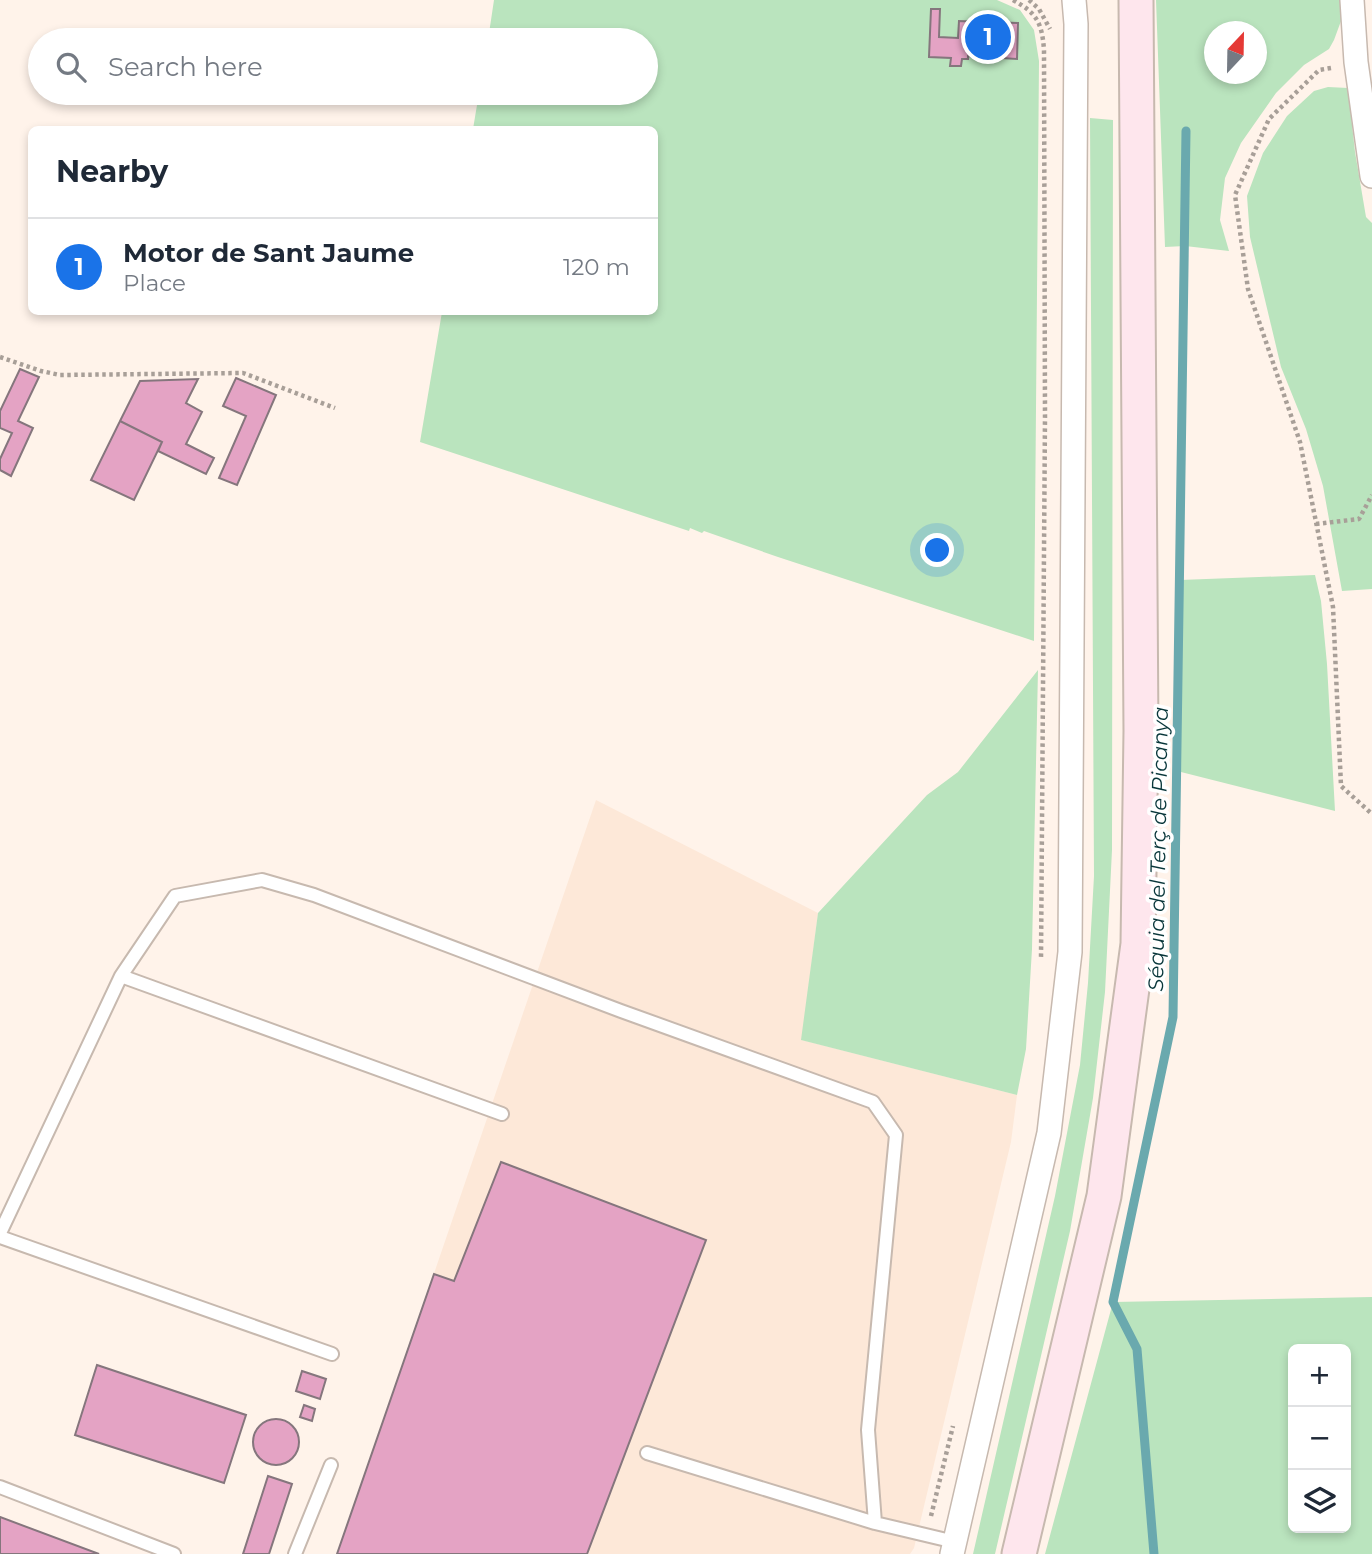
<!DOCTYPE html>
<html lang="en">
<head>
<meta charset="utf-8">
<style>
	:root { --surface:#fff; --page:#f6f6f7; --text:#1f2937; --muted:#747a83; --line:#e0e1e3; --accent:#1a73e8 }
	body { margin:0; font-family:Montserrat,sans-serif; background:var(--page); color:var(--text) }
	.controls { position:absolute; right:21px; bottom:21px; display:grid; overflow:hidden; border-radius:10px; box-shadow:0 4px 10px #0003 }
	.controls button { width:63px; height:63px; display:grid; place-items:center; padding:0; border:0; border-bottom:2px solid var(--line); background:var(--surface); color:var(--text); font:35px sans-serif }
	.compass { position:absolute; left:1204px; top:21px; width:63px; height:63px; border-radius:50%; background:var(--surface); box-shadow:0 4px 10px #0003; rotate:22deg }
	.you { position:absolute; left:938px; top:551px; width:24px; height:24px; margin:-18px; border:5px solid #fff; border-radius:50%; background:#1a73e8; box-shadow:0 0 0 10px #1a73e833 }
	.badge { display:grid; place-items:center; width:46px; height:46px; border-radius:50%; background:var(--accent); color:#fff; font-size:23px; font-weight:700 }
	.pin { position:absolute; translate:-50% -50%; border:4px solid #fff; box-shadow:0 2px 7px #0006 }
	.list { margin:0; padding:0; list-style:none }
	h2 { display:flex; justify-content:space-between; align-items:center; height:91px; margin:0; padding:0 28px; font-size:30px }
	h2 small { font-size:23px; font-weight:400; color:var(--muted) }
	.list li { display:grid; grid-template-columns:46px 1fr auto; gap:21px; align-items:center; box-sizing:border-box; height:98px; padding:0 28px; border-top:2px solid var(--line) }
	.list b { display:block; font-size:26px; white-space:nowrap }
	.list p { margin:0; font-size:23px; white-space:nowrap; color:var(--muted) }
	.list em { font-size:23px; font-style:normal; color:var(--muted) }
	.icon { flex:none; width:38px; height:38px; fill:none; stroke:currentColor; stroke-width:2; stroke-linecap:round; stroke-linejoin:round }
	.map { position:relative; flex:none; width:1372px; height:1554px; overflow:hidden }
	.search { position:absolute; background:var(--surface); box-shadow:0 4px 10px #0003; left:28px; top:28px; width:630px; height:77px; display:flex; align-items:center; gap:18px; box-sizing:border-box; padding:0 24px; border-radius:38px; color:var(--muted); font-size:26px }
	.panel { position:absolute; background:var(--surface); box-shadow:0 4px 10px #0003; left:28px; top:126px; width:630px; height:189px; border-radius:10px }
	.map>svg:first-child { display:block }
</style>
</head>
<body>
<div class="map">
<svg width="1372" height="1554" viewBox="0 0 1372 1554">
	<rect width="100%" height="100%" fill="#fff3ea"/>
	<path fill="#fde8d8" d="M596 800 818 913 802 1040 1017 1095 1011 1142 914 1548 910 1554H338Z"/>
	<path fill="#bae4be" fill-rule="evenodd" d="M494 0H997L1020 10 1034 30 1039 61 1034 641 778 557 704 531 702 533 690 528 689 531 420 442 442 312H654V130L473 129 479 93H646V40H488Z
		M1156 0H1340L1341 21 1334 40 1329 49 1304 65 1276 93 1241 143 1225 178 1220 220 1229 251 1185 246 1165 247ZM1214 32H1256V74H1214Z
		M1328 87 1348 88 1355 152 1366 217 1372 223V589L1342 591 1323 486 1306 429 1281 367 1250 237 1247 196 1263 153 1287 116 1314 91Z
		M1090 118 1113 120 1112 850 1105 992 1093 1098 1070 1231 995 1554H973L1055 1196 1080 1065 1088 983 1094 876Z
		M1315 575 1321 601 1327 664 1335 811 1177 771 1180 580Z
		M1038 670 1032 949 1026 1049 1017 1095 801 1040 818 913 927 795 958 772Z
		M1372 1297V1554H1045L1113 1302ZM1346 1349V1528H1293V1349Z"/>
	<g fill="none" stroke-linecap="round" stroke-linejoin="round">
		<path stroke="#6aa9ae" stroke-width="9" d="M1154 1554 1137 1349 1113 1302 1173 1017 1186 131"/>
	</g>
	<path fill="#e4a3c4" stroke="#85767d" stroke-width="2" d="M931 9H940L939 37 958 38 959 21 1018 23 1017 59 968 56V59H962L961 66H950L951 58 929 57Z
		M20 369 39 377 18 421 33 428 11 476 0 470V459L12 433 0 428V411Z
		M236 378 276 395 237 485 219 478 246 416 223 406Z
		M198 379 186 403 202 412 186 444 214 458 206 474 158 451 162 442 120 421 140 381Z
		M120 421 162 442 134 500 91 480Z
		M501 1162 706 1240 587 1554H337L434 1274 454 1281Z
		M97 1365 246 1415 224 1483 75 1435Z
		M302 1371 326 1379 320 1399 296 1391Z
		M304 1405 315 1409 312 1421 300 1417Z
		M253 1442a23 23 0 1 1 46 0a23 23 0 1 1-46 0Z
		M268 1476 292 1484 269 1554H243Z
		M0 1517 99 1554H0Z"/>
	<g fill="none" stroke-linecap="round" stroke-linejoin="round">
		<defs>
			<path id="lane" d="M121 976 502 1114
				M0 1233 121 976 175 896 262 880 314 895 621 1011 873 1102 896 1135 868 1430 875 1523
				M0 1237 332 1354
				M647 1453 875 1523 955 1542
				M0 1487 174 1554
				M295 1554 331 1465"/>
			<path id="street" d="M1352 0 1356 62 1372 176
				M952 1554 1049 1133 1070 952 1076 24 1074 0"/>
			<path id="secondary" d="M1019 1554 1104 1196 1138 944 1141 731 1136 0"/>
		</defs>
		<use href="#lane" stroke="#c7b9af" stroke-width="16"/>
		<use href="#street" stroke="#c7b9af" stroke-width="26"/>
		<use href="#secondary" stroke="#c7b9af" stroke-width="37"/>
		<path stroke="#a89f98" stroke-width="4.5" stroke-dasharray="3.5 3.5" stroke-linecap="butt" d="M1013 0C1037 13 1042 23 1044 50L1045 416 1041 959
			M1029 0 1039 9 1050 29
			M1331 68 1319 70 1269 119 1235 195 1248 289 1300 442 1333 607 1341 786 1372 814
			M0 357 41 371 60 375 243 373 335 408
			M1316 524 1359 519 1372 495
			M931 1516 953 1426"/>
		<use href="#lane" stroke="#fff" stroke-width="12"/>
		<use href="#street" stroke="#fff" stroke-width="23"/>
		<use href="#secondary" stroke="#fee6ed" stroke-width="33"/>
	</g>
	<g text-anchor="middle" dominant-baseline="central" stroke-width="7" stroke-linejoin="round" paint-order="stroke">
		<g font-size="21" font-style="italic" fill="#08363a" stroke="#fff">
			<text transform="translate(1158 849) rotate(-89)">Séquia del Terç de Picanya</text>
		</g>
	</g>
</svg>
<div class="controls">
<button>+</button>
<button>−</button>
<button><svg class="icon" aria-label="layers" viewBox="0 0 24 24"><path d="M12 4l9 5-9 5-9-5zM3 14l9 5 9-5"/></svg></button>
</div>
<svg class="compass" viewBox="-18 -18 36 36"><path d="M0-13l5 13h-10z" fill="#e53935"/><path d="M0 13l5-13h-10z" fill="#747a83"/></svg>
<div class="you"></div>
<div class="pin badge" style="left:988px;top:37px">1</div>
<div class="search"><svg class="icon" aria-label="search" viewBox="0 0 24 24"><circle cx="10" cy="10" r="6"/><path d="M15 15l6 6"/></svg>Search here</div>
<section class="panel">
<h2>Nearby<small></small></h2>
<ul class="list">
<li><span class="badge">1</span><div><b>Motor de Sant Jaume</b><p>Place</p></div><em>120 m</em></li>
</ul>
</section>
</div>
</body>
</html>
